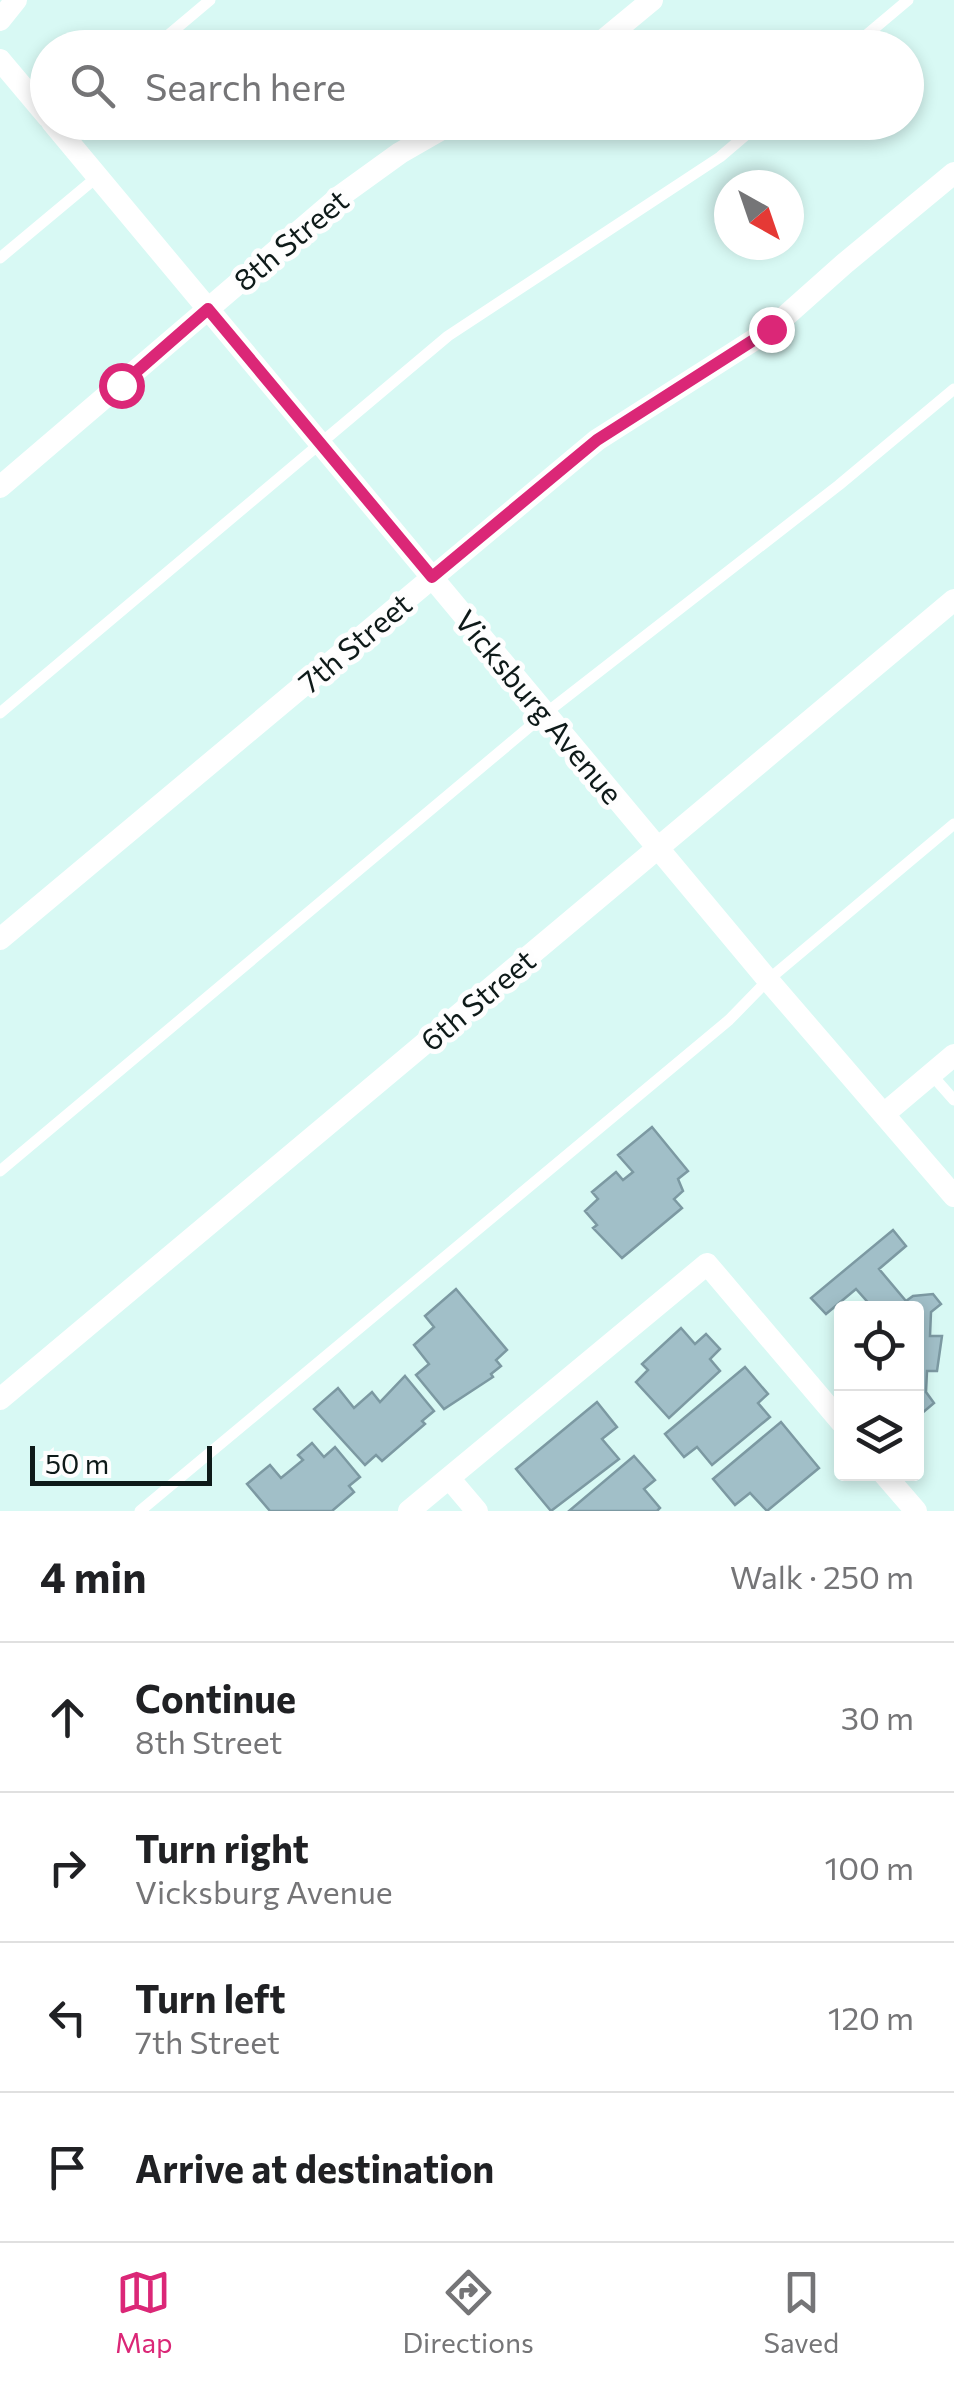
<!DOCTYPE html>
<html lang="en">
<head>
<meta charset="utf-8">
<style>
	:root { --surface:#fff; --page:#f6f6f6; --text:#202124; --muted:#757577; --line:#e0e0e0; --accent:#db2777 }
	body { margin:0; font-family:Commissioner,sans-serif; background:var(--page); color:var(--text) }
	.controls { position:absolute; right:30px; bottom:30px; display:grid; overflow:hidden; border-radius:10px; box-shadow:0 5px 15px #0003 }
	.controls button { width:90px; height:90px; display:grid; place-items:center; padding:0; border:0; border-bottom:2px solid var(--line); background:var(--surface); color:var(--text); font:50px sans-serif }
	.compass { position:absolute; left:714px; top:170px; width:90px; height:90px; border-radius:50%; background:var(--surface); box-shadow:0 5px 15px #0003; rotate:140deg }
	.scale { position:absolute; left:30px; bottom:25px; width:182px; box-sizing:border-box; padding-left:10px; border:5px solid #0e1a19; border-top:0; font-size:28px; line-height:35px; white-space:nowrap; color:#0e1a19; -webkit-text-stroke:8px #fefefe; paint-order:stroke }
	.stop { position:absolute; width:30px; height:30px; margin:-22px; border:8px solid #db2777; border-radius:50%; background:#fff }
	.stop.end { background:#db2777; border-color:#fff; box-shadow:0 2px 10px #0008 }
	.list { margin:0; padding:0; list-style:none }
	h2 { display:flex; justify-content:space-between; align-items:center; height:130px; margin:0; padding:0 40px; font-size:42px }
	h2 small { font-size:32px; font-weight:400; color:var(--muted) }
	.list li { display:grid; grid-template-columns:65px 1fr auto; gap:30px; align-items:center; box-sizing:border-box; height:150px; padding:0 40px; border-top:2px solid var(--line) }
	.list b { display:block; font-size:38px; white-space:nowrap }
	.list p { margin:0; font-size:32px; white-space:nowrap; color:var(--muted) }
	.list em { font-size:32px; font-style:normal; color:var(--muted) }
	.icon { flex:none; width:55px; height:55px; fill:none; stroke:currentColor; stroke-width:2; stroke-linecap:round; stroke-linejoin:round }
	.map { position:relative; flex:none; width:954px; height:1511px; overflow:hidden }
	.search { position:absolute; background:var(--surface); box-shadow:0 5px 15px #0003; left:30px; right:30px; top:30px; height:110px; display:flex; align-items:center; gap:25px; box-sizing:border-box; padding:0 35px; border-radius:55px; color:var(--muted); font-size:38px }
	.sheet { height:730px; background:var(--surface) }
	nav { display:flex; justify-content:space-around; align-items:center; box-sizing:border-box; height:140px; border-top:2px solid var(--line); background:var(--surface); font-size:28px; color:var(--muted) }
	nav a { display:grid; justify-items:center; gap:5px }
	nav .on { color:var(--accent) }
	.map>svg:first-child { display:block }
</style>
</head>
<body>
<div class="map">
<svg width="954" height="1511" viewBox="0 0 954 1511">
	<rect width="100%" height="100%" fill="#d8f9f4"/>
	<path fill="#a1bfc8" stroke="#7c99a2" stroke-width="2.5" d="M652 1127 688 1171 678 1179 683 1191 674 1199 682 1208 622 1258 593 1228 597 1225 585 1211 598 1199 592 1192 616 1172 623 1180 633 1172 618 1155Z
		M893 1230 906 1246 879 1269 906 1301 913 1296 933 1294 941 1304 931 1312 930 1336H942L937 1371H927L926 1392 934 1403 921 1414H916V1308H873L856 1289 826 1314 811 1298Z
		M456 1289 507 1350 496 1360 501 1366 491 1374 493 1377 444 1409 416 1375 429 1364 414 1345 434 1327 425 1316Z
		M681 1328 695 1344 706 1334 720 1349 710 1359 720 1371 669 1418 636 1382 648 1370 642 1364Z
		M745 1367 768 1394 758 1403 770 1417 712 1465 697 1447 684 1457 665 1434Z
		M405 1376 434 1411 422 1421 425 1424 382 1461 376 1455 365 1465 314 1409 338 1388 354 1408 372 1392 380 1402Z
		M597 1402 617 1427 602 1439 619 1459 551 1511 516 1469Z
		M781 1422 819 1468 767 1511 750 1493 735 1505 713 1479Z
		M312 1443 324 1457 335 1447 360 1477 349 1486 354 1492 332 1511H270L247 1484 270 1465 281 1478 303 1460 298 1455Z
		M634 1456 655 1480 644 1489 660 1508 657 1511H569Z"/>
	<g fill="none" stroke-linecap="round" stroke-linejoin="round">
		<path stroke="#fff" stroke-width="11" d="M153 48 210 0
			M851 48 908 0
			M0 258 97 177
			M0 713 448 336 720 157 761 122
			M931 1074 954 1100
			M0 1171 546 713 839 485 954 389
			M140 1511 729 1020 768 980 954 824"/>
		<path stroke="#fff" stroke-width="22" d="M0 20 16 0
			M594 48 652 0
			M0 60 48 117
			M52 122 768 980 954 1196
			M0 487 339 197 400 153 454 122
			M0 939 597 440 771 329 844 264 954 173
			M884 1114 954 1055
			M0 1399 954 600
			M884 1474 916 1511
			M449 1478 477 1511
			M409 1511 707 1264 842 1423"/>
	</g>
	<g fill="none" stroke-linecap="round" stroke-linejoin="round">
		<path stroke="#db2777" stroke-width="12" d="M121 385 208 309 432 577 597 440 771 329"/>
	</g>
	<g text-anchor="middle" dominant-baseline="central" stroke-width="10" stroke-linejoin="round" paint-order="stroke">
		<g font-size="30" fill="#0e1a19" stroke="#fefefe">
			<text transform="translate(290 239) rotate(-40)">8th Street</text>
			<text transform="translate(354 642) rotate(-40)">7th Street</text>
			<text transform="translate(540 706) rotate(50)">Vicksburg Avenue</text>
			<text transform="translate(477 999) rotate(-40)">6th Street</text>
		</g>
	</g>
</svg>
<div class="controls">
<button><svg class="icon" aria-label="locate" viewBox="0 0 24 24"><circle cx="12" cy="12" r="6"/><path d="M12 2v4M12 18v4M2 12h4M18 12h4"/></svg></button>
<button><svg class="icon" aria-label="layers" viewBox="0 0 24 24"><path d="M12 4l9 5-9 5-9-5zM3 14l9 5 9-5"/></svg></button>
</div>
<svg class="compass" viewBox="-18 -18 36 36"><path d="M0-13l5 13h-10z" fill="#e53935"/><path d="M0 13l5-13h-10z" fill="#757577"/></svg>
<div class="scale">50 m</div>
<div class="stop" style="left:121px;top:385px"></div>
<div class="stop end" style="left:771px;top:329px"></div>
<div class="search"><svg class="icon" aria-label="search" viewBox="0 0 24 24"><circle cx="10" cy="10" r="6"/><path d="M15 15l6 6"/></svg>Search here</div>
</div>
<section class="sheet">
<h2>4 min<small>Walk · 250 m</small></h2>
<ul class="list">
<li><svg class="icon" aria-label="ahead" viewBox="0 0 24 24"><path d="M12 20V5M6 11l6-6 6 6"/></svg><div><b>Continue</b><p>8th Street</p></div><em>30 m</em></li>
<li><svg class="icon" aria-label="right" viewBox="0 0 24 24"><path d="M7 20v-9h11M14 6l5 5-5 5"/></svg><div><b>Turn right</b><p>Vicksburg Avenue</p></div><em>100 m</em></li>
<li><svg class="icon" aria-label="left" viewBox="0 0 24 24"><path d="M17 20v-9H6M10 6l-5 5 5 5"/></svg><div><b>Turn left</b><p>7th Street</p></div><em>120 m</em></li>
<li><svg class="icon" aria-label="arrive" viewBox="0 0 24 24"><path d="M6 21V4h12l-3 4 3 4H6"/></svg><div><b>Arrive at destination</b></div></li>
</ul>
</section>
<nav>
<a class="on"><svg class="icon" aria-label="map" viewBox="0 0 24 24"><path d="M3 6l6-2 6 2 6-2v14l-6 2-6-2-6 2zM9 4v14M15 6v14"/></svg>Map</a>
<a><svg class="icon" aria-label="directions" viewBox="0 0 24 24"><path d="M12 3l9 9-9 9-9-9zM9 14v-3h6M13 9l2 2-2 2"/></svg>Directions</a>
<a><svg class="icon" aria-label="saved" viewBox="0 0 24 24"><path d="M7 4h10v16l-5-4-5 4z"/></svg>Saved</a>
</nav>
</body>
</html>
